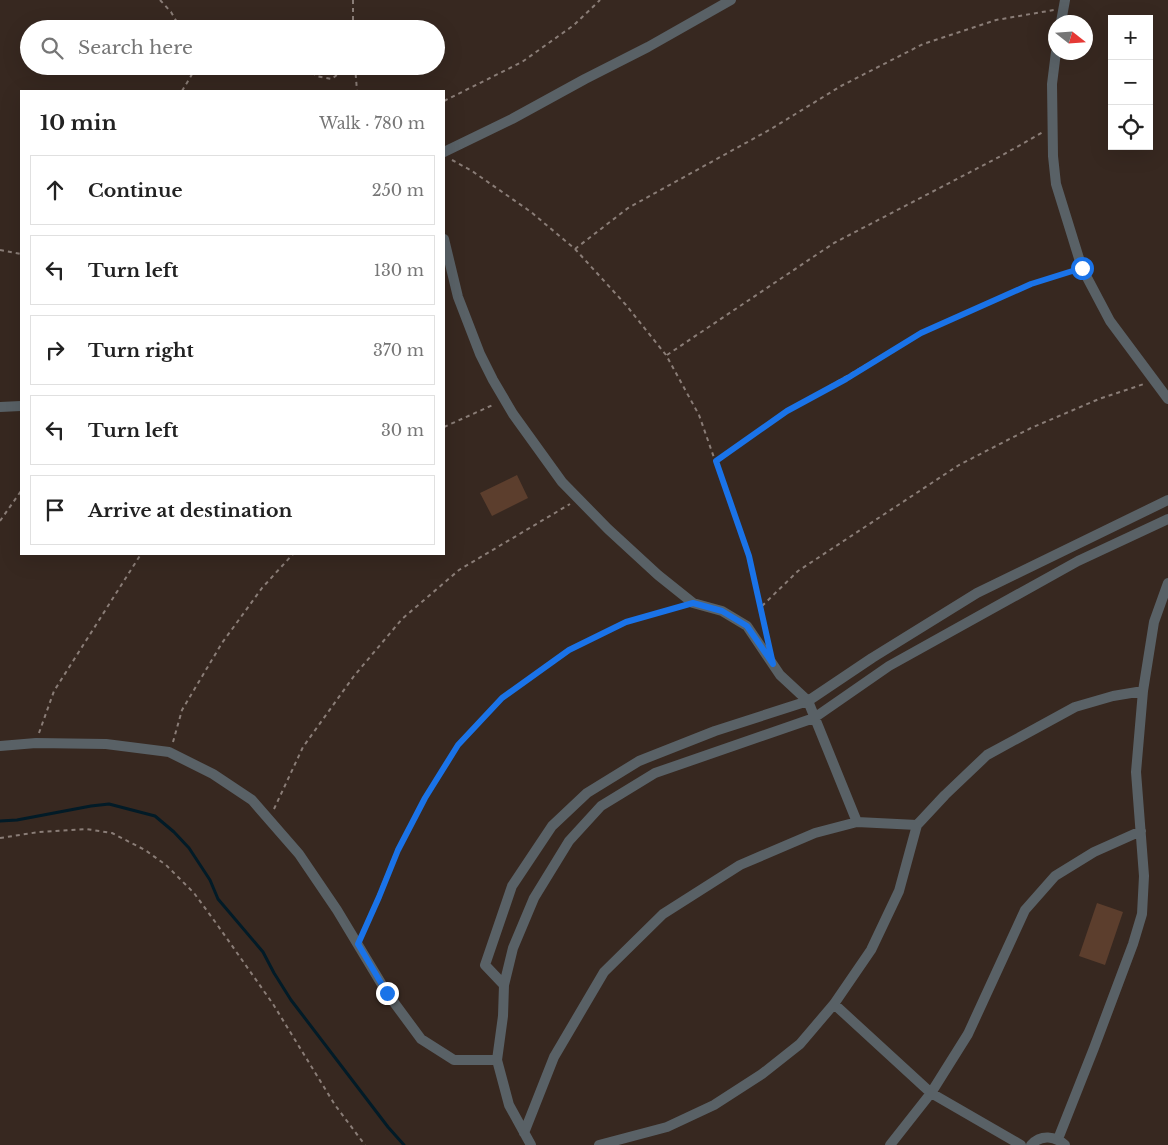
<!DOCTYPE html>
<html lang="en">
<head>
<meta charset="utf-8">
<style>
	:root { --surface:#fff; --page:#f6f6f6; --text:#222; --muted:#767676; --line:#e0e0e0 }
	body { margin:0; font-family:"Libre Baskerville",serif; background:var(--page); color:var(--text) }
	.controls { position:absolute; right:15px; top:15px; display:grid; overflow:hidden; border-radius:0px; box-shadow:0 5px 20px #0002 }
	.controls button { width:45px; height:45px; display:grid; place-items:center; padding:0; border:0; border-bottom:1px solid var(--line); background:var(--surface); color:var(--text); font:25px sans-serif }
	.compass { position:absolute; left:1048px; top:15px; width:45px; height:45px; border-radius:50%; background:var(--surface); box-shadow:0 5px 20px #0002; rotate:107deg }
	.stop { position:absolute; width:15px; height:15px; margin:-11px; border:4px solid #1a73e8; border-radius:50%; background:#fff }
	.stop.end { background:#1a73e8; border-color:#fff; box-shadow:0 1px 5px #0008 }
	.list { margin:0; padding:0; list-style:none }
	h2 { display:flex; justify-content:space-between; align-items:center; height:65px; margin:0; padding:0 20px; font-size:21px }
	h2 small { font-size:16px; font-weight:400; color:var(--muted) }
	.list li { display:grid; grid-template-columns:32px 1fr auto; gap:15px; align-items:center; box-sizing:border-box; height:70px; margin:0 10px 10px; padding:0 10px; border:1px solid var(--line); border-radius:0px }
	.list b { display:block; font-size:19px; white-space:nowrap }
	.list em { font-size:16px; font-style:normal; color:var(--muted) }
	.icon { flex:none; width:28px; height:28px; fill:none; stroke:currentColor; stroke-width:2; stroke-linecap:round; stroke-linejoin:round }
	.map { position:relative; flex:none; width:1168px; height:1145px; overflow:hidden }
	.search { position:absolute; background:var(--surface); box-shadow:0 5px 20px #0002; left:20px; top:20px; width:425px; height:55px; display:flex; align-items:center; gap:12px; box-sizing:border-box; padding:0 18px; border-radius:28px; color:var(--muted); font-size:19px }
	.panel { position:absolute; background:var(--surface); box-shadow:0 5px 20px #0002; left:20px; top:90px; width:425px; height:465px; border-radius:0px }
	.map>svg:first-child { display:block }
</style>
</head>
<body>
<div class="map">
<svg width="1168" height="1145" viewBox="0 0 1168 1145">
	<rect width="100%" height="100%" fill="#372820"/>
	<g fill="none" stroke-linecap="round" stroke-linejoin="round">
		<path stroke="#021b27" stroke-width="3" d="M0 821 17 820 91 806 109 804 155 816 174 832 189 848 210 880 218 899 263 952 274 973 291 1000 388 1127 404 1145"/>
	</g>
	<path fill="#5c3e2d" d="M517 475 528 498 492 516 480 493Z
		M1097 903 1123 912 1105 965 1079 956Z"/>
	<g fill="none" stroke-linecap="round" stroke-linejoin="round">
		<path stroke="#8a7d77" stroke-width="2" stroke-dasharray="4 4" stroke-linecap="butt" d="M160 0 171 12 181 29
			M353 0V29
			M307 66 316 76 332 79 347 66
			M355 66 357 91
			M182 91 197 66
			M444 101 522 62 574 25 600 0
			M452 160 472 171 531 212 575 249 626 305 666 355 699 415 749 557 768 637
			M575 249 628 208 771 129 841 86 923 44 996 20 1054 10
			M0 250 21 254
			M667 355 834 243 1001 156 1043 132
			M444 427 495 404
			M716 460 787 411 921 333 1031 285 1072 271
			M0 521 21 491
			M762 606 798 571 959 465 1031 428 1099 399 1144 384
			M39 733 54 691 141 554
			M173 742 182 710 222 643 262 588 293 554
			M274 809 303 747 354 676 402 619 459 570 570 504
			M0 838 39 832 86 829 112 833 145 850 166 865 194 893 216 923 273 1004 335 1105 365 1145
			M363 932 397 849 425 798 458 745 502 698 569 650 626 622 681 607"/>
		<path stroke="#596166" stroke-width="10" d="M1061 22 1065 0
			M1056 52 1052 84 1053 156 1056 184 1082 268 1110 321 1168 399
			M444 152 512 119 585 79 648 47 731 0
			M444 239 458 297 480 354 493 380 513 414 562 482 608 529 658 575 693 603 722 611 747 626 780 675 808 701 857 822
			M0 407 21 406
			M0 746 36 743 106 744 169 752 213 774 252 800 299 854 337 910 387 993 421 1039 454 1060H497
			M504 985 485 965 512 886 552 826 587 793 639 761 715 731 808 701 872 658 977 593 1168 500
			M834 1004 931 1093 1021 1145
			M524 1133 554 1057 604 972 663 914 740 865 815 833 857 822 917 825
			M1058 1139 1094 1048 1133 944 1142 914 1144 876 1136 772 1143 691 1154 622 1168 583
			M531 1145 509 1105 497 1060 503 1016 504 985 513 948 534 898 569 841 601 806 655 773 814 718 889 666 1078 561 1168 519
			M599 1145 667 1127 714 1105 762 1074 800 1044 834 1004 871 950 899 891 917 825 945 795 987 755 1075 707 1113 696 1143 691
			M890 1145 931 1093 968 1034 1025 910 1055 876 1094 852 1141 831
			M1031 1145C1041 1134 1055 1136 1065 1145"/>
	</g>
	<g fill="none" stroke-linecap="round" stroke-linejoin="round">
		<path stroke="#1a73e8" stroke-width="6" d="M387 993 358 944 379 897 398 850 425 798 458 745 502 698 569 650 626 622 693 603 722 611 747 626 773 664 749 556 716 461 787 411 846 379 921 333 1031 284 1082 268"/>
	</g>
</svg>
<div class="controls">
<button>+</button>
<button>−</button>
<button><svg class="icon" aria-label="locate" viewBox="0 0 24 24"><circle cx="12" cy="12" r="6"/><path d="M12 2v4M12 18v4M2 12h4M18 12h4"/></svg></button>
</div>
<svg class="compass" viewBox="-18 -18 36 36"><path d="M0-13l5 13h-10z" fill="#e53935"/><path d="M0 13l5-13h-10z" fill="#767676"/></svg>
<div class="stop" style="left:1082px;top:268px"></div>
<div class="stop end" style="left:387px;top:993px"></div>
<div class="search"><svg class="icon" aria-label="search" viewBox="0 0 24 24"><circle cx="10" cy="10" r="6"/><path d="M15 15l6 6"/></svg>Search here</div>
<section class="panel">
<h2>10 min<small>Walk · 780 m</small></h2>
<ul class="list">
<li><svg class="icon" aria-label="ahead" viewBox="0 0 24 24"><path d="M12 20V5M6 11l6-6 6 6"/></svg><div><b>Continue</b></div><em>250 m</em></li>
<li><svg class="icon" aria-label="left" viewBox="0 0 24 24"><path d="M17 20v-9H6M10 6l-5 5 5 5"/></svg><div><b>Turn left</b></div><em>130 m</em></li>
<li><svg class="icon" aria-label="right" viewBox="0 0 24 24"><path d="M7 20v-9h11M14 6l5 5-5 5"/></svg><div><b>Turn right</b></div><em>370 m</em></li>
<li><svg class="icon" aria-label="left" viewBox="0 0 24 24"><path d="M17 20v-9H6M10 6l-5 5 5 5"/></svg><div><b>Turn left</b></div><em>30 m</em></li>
<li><svg class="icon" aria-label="arrive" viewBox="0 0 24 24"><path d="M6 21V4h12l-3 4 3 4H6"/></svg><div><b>Arrive at destination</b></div></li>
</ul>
</section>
</div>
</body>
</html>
